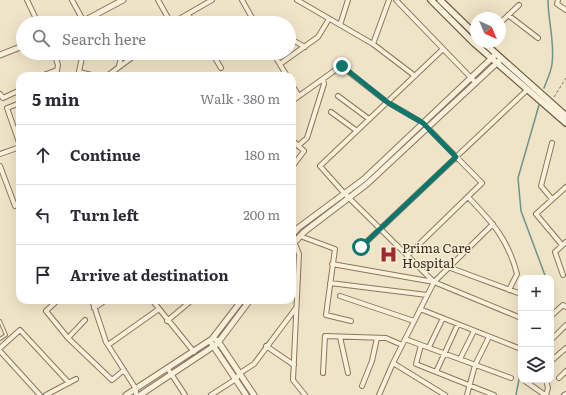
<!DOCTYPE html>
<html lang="en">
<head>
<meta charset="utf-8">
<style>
	:root { --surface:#fff; --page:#f7f7f7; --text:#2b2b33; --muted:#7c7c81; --line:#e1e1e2 }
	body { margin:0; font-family:Literata,serif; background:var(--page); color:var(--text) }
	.controls { position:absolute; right:12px; bottom:12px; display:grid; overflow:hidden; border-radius:8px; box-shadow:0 4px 16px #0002 }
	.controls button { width:36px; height:36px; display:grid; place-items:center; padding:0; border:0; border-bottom:1px solid var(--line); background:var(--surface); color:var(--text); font:20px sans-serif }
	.compass { position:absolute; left:470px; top:12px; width:36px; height:36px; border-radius:50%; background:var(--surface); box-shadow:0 4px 16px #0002; rotate:136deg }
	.stop { position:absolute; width:12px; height:12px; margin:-9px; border:3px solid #0f766e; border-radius:50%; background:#fff }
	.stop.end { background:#0f766e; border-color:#fff; box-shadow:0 1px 4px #0008 }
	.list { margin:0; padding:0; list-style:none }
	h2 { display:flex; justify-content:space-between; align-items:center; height:52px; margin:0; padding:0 16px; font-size:17px }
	h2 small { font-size:13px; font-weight:400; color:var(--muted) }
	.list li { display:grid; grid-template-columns:26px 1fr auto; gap:12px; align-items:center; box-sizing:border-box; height:60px; padding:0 16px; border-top:1px solid var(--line) }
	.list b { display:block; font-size:15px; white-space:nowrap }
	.list em { font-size:13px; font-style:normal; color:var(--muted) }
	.icon { flex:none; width:22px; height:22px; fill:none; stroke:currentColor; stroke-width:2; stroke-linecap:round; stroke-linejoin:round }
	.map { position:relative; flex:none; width:566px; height:395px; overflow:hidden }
	.search { position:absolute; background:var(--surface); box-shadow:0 4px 16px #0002; left:16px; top:16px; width:280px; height:44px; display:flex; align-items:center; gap:10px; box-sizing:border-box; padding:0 14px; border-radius:22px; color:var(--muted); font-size:15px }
	.panel { position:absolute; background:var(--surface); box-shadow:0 4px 16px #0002; left:16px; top:72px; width:280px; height:232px; border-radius:12px }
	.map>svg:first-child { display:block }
</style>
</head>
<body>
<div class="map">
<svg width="566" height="395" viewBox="0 0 566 395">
	<rect width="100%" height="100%" fill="#f0e4c8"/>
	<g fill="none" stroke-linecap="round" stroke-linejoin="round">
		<path stroke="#6f938a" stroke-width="1.5" d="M544 88C547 80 551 72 552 64 555 42 548 21 548 0
			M539 105 518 178 521 211 546 278
			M516 395 521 369"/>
		<defs>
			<path id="service" d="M0 321 6 335 0 339"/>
			<path id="minor" d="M27 0 38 23
				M72 0 84 22
				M158 0 171 23
				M242 0 255 23
				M297 0 373 44 415 76
				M396 0 476 83
				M558 0 557 4 566 10
				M188 14 193 23
				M508 15 538 38
				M172 23 212 0
				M500 23 519 5
				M340 25 348 0
				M289 38 305 47
				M373 44 389 0
				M54 53 58 65 56 76
				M212 53 221 68
				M273 53 287 76
				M280 64 318 37 329 19
				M119 66 122 53
				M79 72 96 76
				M41 76 57 70
				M78 76 83 53
				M107 76 138 53
				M292 85 299 96
				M0 94 3 98 18 91
				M338 96 369 119
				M292 101 341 66 387 102 423 123 482 183 407 256
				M20 103 7 108 20 145
				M331 112 357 131
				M292 140 304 151 292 167
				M552 143 541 186 552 199
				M298 146 307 138 324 84 323 79
				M0 154 20 147
				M0 166 15 206 20 204
				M468 197C492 222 508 239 517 274L509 290
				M292 236 299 254 293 380 305 395
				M300 236 335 249 326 315 351 321
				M562 245 536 214 566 187
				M361 247 528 89
				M332 264 434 282 521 318
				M448 267 521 294
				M563 275 555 252 566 242
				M434 282 344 193 320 166 443 49
				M330 283 427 295
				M340 296 414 321
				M58 300 46 311 68 338 112 380 124 370
				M92 300 106 342 136 389V395
				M152 300 194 352
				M94 308 106 300
				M420 309 521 349
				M551 316 563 305 566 307
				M167 321 192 300
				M340 337 348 373
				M68 338 85 320
				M405 339 511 378
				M551 340 566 325
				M108 345 159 309
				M421 345 416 364 494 395
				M266 346 294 365
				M429 347 443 318
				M0 348 20 330 69 383
				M0 351 40 395
				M460 359 474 331
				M551 361 566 348
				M393 363 445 395
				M168 369 185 395
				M436 372 458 324
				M323 373 325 336 386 338 402 345
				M559 378 566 371
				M525 381 545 395
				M362 386 372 361 377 338
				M46 395 76 379
				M211 395 236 379 240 373 254 364 296 308
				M379 395 393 363 434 282 493 224
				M467 395 475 365 489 337
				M546 395 548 388 546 380
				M564 395 566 394"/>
			<path id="tertiary" d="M80 23 123 0
				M0 55 23 46
				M292 235 298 228 364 179 496 54
				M292 245 304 232 367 184 499 61
				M216 340 218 341 254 395
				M212 344 246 395
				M126 395 212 339 242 300
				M140 395 217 344 250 300"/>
			<path id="secondary" d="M431 0 474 43 566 123
				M440 0 476 35
				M483 42 566 116"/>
		</defs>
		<use href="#service" stroke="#8d765c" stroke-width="4"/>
		<use href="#minor" stroke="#8d765c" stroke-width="6"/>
		<use href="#tertiary" stroke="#8d765c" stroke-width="7"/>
		<use href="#secondary" stroke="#6f573f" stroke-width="8"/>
		<path stroke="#8d765c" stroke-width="1" stroke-dasharray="3 2" stroke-linecap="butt" d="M554 97 566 78"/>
		<use href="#service" stroke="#faf1dc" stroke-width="2"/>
		<use href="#minor" stroke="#faf1dc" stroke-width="4"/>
		<use href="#tertiary" stroke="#faf1dc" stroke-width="5"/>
		<use href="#secondary" stroke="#faf1dc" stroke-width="5.5"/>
	</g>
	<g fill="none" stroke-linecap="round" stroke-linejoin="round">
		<path stroke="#0f766e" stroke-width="5" d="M342 66 387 102 423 123 456 157 361 247"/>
	</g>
	<defs>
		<symbol id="hospital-bare" viewBox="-9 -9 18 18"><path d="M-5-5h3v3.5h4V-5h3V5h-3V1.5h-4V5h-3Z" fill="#9e2a2b" stroke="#f7eed8" stroke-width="2.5" paint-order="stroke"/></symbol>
	</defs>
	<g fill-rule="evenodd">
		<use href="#hospital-bare" x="376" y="242" width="25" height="25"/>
	</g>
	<g text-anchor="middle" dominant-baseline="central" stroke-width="3" stroke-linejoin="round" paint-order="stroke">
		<g font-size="13" fill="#3d2e20" stroke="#f7eed8" text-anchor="start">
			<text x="402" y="247">Prima Care<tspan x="402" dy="15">Hospital</tspan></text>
		</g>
	</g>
</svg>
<div class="controls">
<button>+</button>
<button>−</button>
<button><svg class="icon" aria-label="layers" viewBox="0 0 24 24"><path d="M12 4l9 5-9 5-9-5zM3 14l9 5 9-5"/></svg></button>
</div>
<svg class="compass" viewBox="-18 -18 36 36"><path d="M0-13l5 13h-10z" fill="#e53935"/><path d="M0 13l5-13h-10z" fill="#7c7c81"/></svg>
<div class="stop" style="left:361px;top:247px"></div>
<div class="stop end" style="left:342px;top:66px"></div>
<div class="search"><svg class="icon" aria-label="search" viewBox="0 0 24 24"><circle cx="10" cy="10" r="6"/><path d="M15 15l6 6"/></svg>Search here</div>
<section class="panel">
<h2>5 min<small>Walk · 380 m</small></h2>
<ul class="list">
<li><svg class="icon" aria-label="ahead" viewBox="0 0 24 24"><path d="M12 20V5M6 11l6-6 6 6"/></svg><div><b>Continue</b></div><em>180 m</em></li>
<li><svg class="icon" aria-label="left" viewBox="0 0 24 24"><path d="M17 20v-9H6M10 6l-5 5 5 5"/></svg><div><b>Turn left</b></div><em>200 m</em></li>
<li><svg class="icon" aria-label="arrive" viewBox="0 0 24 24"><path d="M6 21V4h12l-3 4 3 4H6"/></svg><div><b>Arrive at destination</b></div></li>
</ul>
</section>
</div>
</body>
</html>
